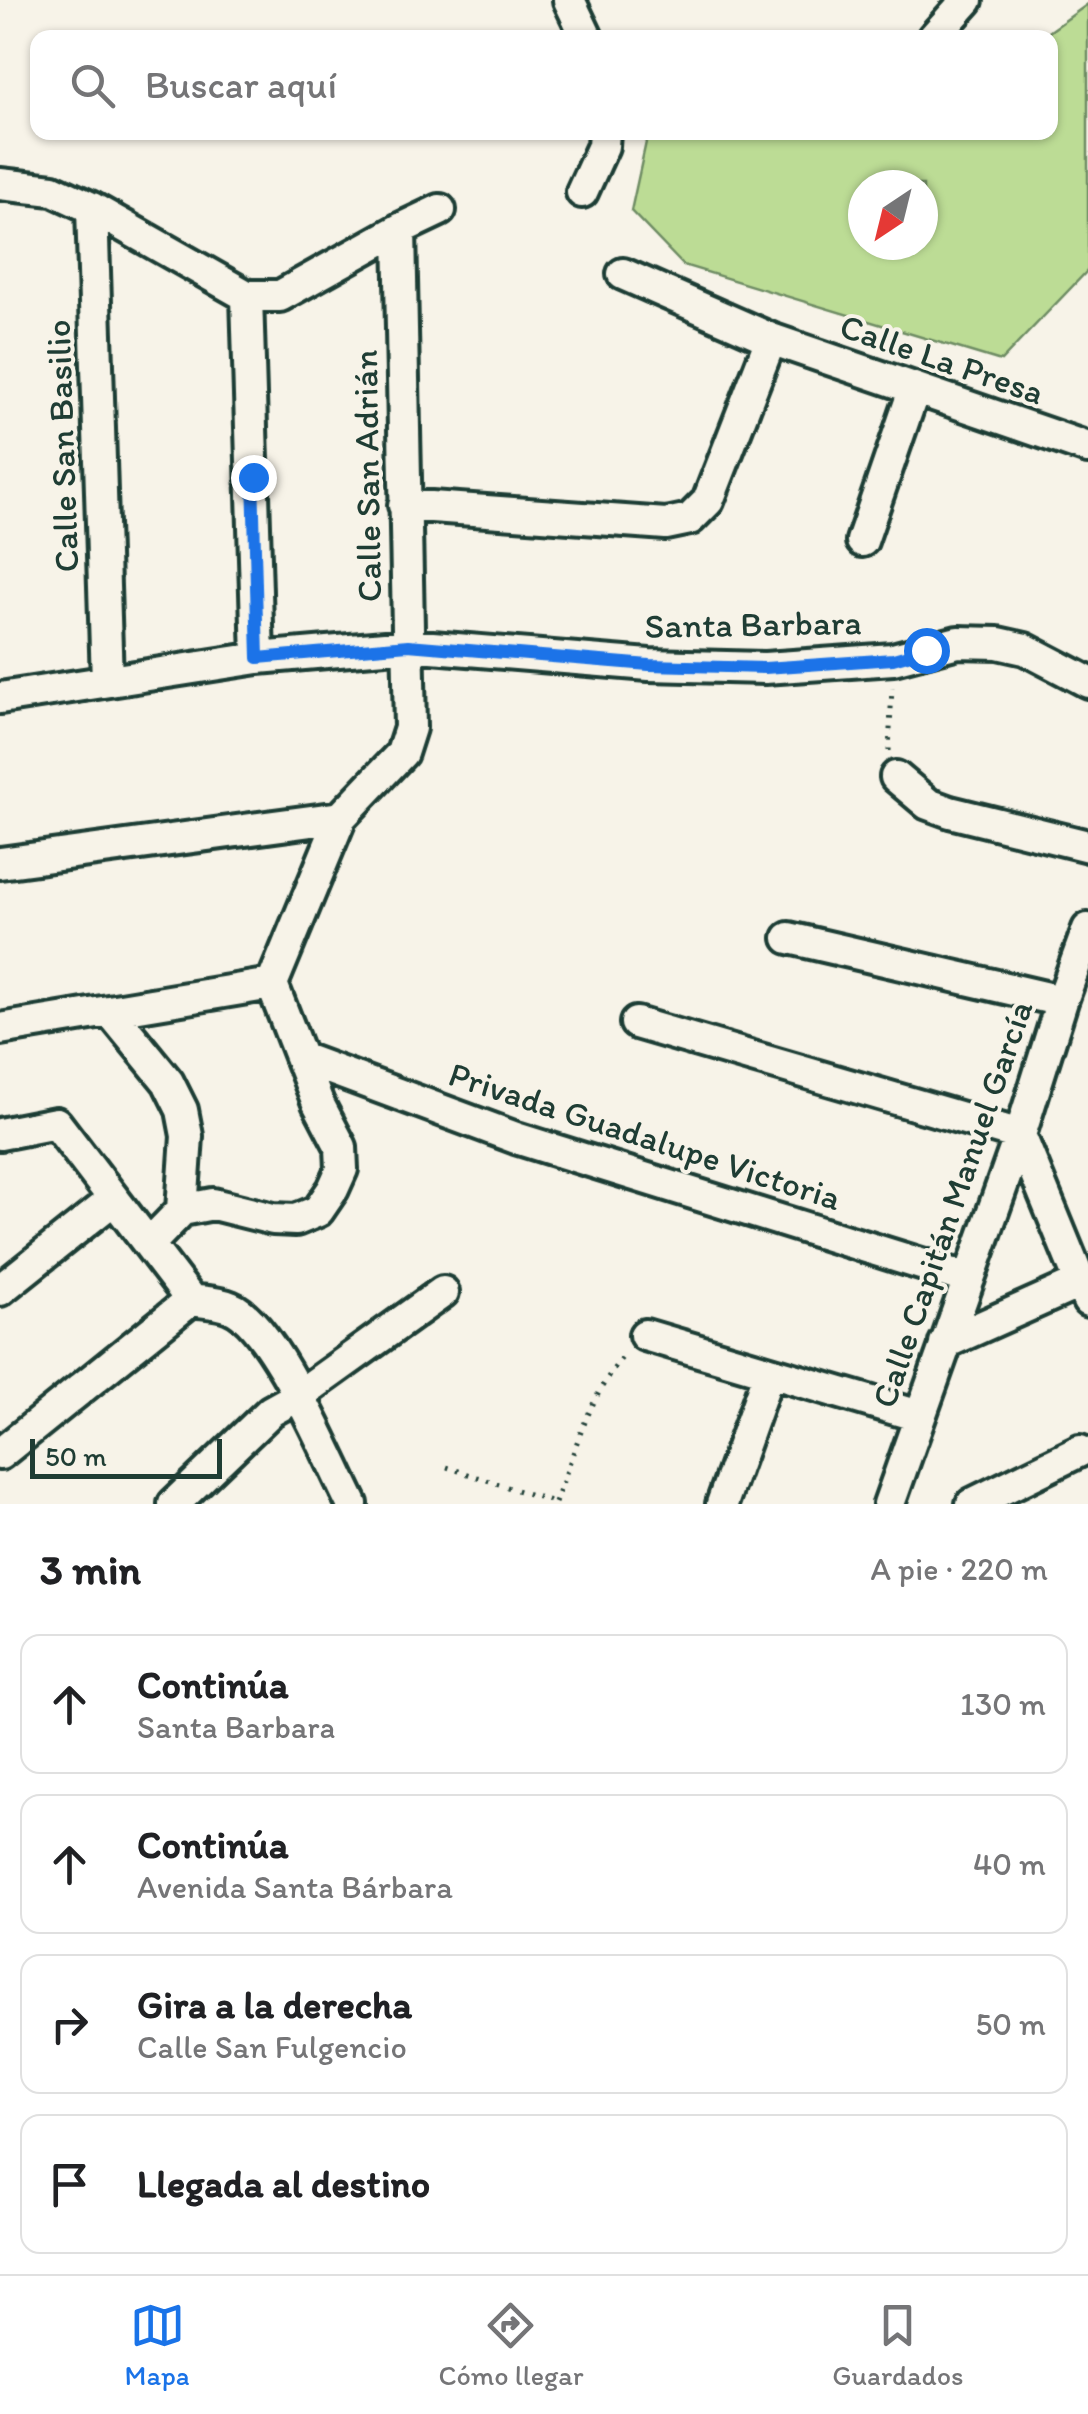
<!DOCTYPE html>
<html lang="es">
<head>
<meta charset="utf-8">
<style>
	:root { --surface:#fff; --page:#f6f6f6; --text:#202124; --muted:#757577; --line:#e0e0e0; --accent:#1a73e8 }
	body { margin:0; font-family:Itim,sans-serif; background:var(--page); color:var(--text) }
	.compass { position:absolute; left:848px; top:170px; width:90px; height:90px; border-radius:50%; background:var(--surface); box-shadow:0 2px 8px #0004; rotate:215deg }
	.scale { position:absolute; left:30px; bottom:25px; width:192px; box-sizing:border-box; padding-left:10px; border:5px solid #1f3d34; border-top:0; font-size:28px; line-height:35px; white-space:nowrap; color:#1f3d34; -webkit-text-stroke:8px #f7f3e8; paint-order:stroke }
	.stop { position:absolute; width:30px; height:30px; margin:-22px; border:8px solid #1a73e8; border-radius:50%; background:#fff }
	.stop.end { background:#1a73e8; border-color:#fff; box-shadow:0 2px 10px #0008 }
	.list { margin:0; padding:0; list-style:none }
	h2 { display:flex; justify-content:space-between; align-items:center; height:130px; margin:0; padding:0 40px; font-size:42px }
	h2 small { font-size:32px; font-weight:400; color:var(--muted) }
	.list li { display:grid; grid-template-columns:65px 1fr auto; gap:30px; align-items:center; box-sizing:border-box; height:140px; margin:0 20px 20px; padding:0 20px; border:2px solid var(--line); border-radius:20px }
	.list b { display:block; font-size:38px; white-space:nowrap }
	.list p { margin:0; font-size:32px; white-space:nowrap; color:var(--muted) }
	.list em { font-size:32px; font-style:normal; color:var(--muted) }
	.icon { flex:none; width:55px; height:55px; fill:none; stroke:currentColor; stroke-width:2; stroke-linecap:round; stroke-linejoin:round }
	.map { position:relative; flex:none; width:1088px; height:1504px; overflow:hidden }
	.search { position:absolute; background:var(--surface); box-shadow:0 2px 8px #0004; left:30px; right:30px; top:30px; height:110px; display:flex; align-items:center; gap:25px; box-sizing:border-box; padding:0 35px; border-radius:20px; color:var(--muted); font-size:38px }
	.sheet { height:770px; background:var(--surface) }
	nav { display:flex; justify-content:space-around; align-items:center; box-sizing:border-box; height:140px; border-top:2px solid var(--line); background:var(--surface); font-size:28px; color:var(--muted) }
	nav a { display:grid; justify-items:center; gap:5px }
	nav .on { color:var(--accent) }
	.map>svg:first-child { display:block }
</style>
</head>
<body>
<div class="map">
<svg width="1088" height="1504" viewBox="0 0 1088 1504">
	<rect width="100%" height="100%" fill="#f7f3e8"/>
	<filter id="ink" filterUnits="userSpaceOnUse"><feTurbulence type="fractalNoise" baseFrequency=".01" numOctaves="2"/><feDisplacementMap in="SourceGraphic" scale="20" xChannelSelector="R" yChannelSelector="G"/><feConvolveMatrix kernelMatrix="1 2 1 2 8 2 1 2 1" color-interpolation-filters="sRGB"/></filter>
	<g filter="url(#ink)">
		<path fill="#bcdc95" stroke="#6e8c64" stroke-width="2.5" fill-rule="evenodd" d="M1088 4V270L1001 361 683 265 631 211 648 133 1050 132V38L1042 37ZM863 185H923V245H863Z"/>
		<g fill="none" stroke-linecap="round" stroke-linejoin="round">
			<defs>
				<path id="minor" d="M569 0 587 38
					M933 38 967 0
					M0 184 53 190 92 208 247 296H280L400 229 440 210
					M582 192 603 146 604 132
					M92 208 107 681
					M623 274 771 339 1088 448
					M247 296 258 658
					M404 505 666 524 690 519 708 501 771 339
					M862 541 914 390
					M0 698 258 658 408 645 649 665 765 668 893 659 958 642 998 643 1025 649 1088 682
					M896 777 928 804 950 812 1088 846
					M0 863 341 817
					M789 938 1062 1001
					M272 984 341 817 402 753 410 728 400 229
					M110 1011 168 1082 182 1110 187 1136 182 1210 149 1244
					M636 1023 1020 1135 1088 1301
					M0 1029 272 984
					M301 1058 516 1138 969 1279
					M0 1134 56 1123 191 1300
					M182 1210 213 1204 273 1219 296 1220 318 1211 333 1189 342 1169 341 1147 318 1103 272 984
					M0 1290 114 1199
					M191 1300C203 1302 218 1302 230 1307 274 1324 329 1459 352 1504
					M645 1335 919 1416
					M945 1343 1079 1283
					M0 1454 191 1300
					M174 1504 271 1411 298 1396 443 1292
					M722 1504 769 1372
					M889 1504 1020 1135 1062 1001 1088 929
					M972 1504 1080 1451"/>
			</defs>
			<use href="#minor" stroke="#1f3d34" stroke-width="38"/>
			<path stroke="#1f3d34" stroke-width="5" stroke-dasharray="2.5 8" stroke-linecap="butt" d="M889 751 892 687
				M447 1467 556 1503
				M555 1503C575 1451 589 1395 626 1353"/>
			<use href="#minor" stroke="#f7f3e8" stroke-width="30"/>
		</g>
	</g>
	<g fill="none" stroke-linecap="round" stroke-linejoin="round" filter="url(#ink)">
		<path stroke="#1a73e8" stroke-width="12" d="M253 477 258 658 408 645 649 665 765 668 893 659 926 650"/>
	</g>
	<g text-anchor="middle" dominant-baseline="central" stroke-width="8" stroke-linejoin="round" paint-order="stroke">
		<g font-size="35" fill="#1f3d34" stroke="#f7f3e8">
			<text transform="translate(942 359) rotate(19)">Calle La Presa</text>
			<text transform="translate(62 446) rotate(-92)">Calle San Basilio</text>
			<text transform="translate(367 476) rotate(-91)">Calle San Adrián</text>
			<text transform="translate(753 624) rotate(-1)">Santa Barbara</text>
			<text transform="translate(645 1136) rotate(18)">Privada Guadalupe Victoria</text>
			<text transform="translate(952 1204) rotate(-71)">Calle Capitán Manuel García</text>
		</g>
	</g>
</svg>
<svg class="compass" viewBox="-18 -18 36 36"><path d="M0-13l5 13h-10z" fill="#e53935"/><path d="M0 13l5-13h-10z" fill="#757577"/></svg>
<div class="scale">50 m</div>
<div class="stop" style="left:926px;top:650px"></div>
<div class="stop end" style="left:253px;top:477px"></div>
<div class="search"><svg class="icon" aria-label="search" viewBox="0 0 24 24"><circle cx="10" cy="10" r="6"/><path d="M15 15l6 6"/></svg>Buscar aquí</div>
</div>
<section class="sheet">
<h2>3 min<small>A pie · 220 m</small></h2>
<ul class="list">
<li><svg class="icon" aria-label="ahead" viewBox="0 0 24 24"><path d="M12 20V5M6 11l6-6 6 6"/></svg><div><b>Continúa</b><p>Santa Barbara</p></div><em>130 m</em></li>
<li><svg class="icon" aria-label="ahead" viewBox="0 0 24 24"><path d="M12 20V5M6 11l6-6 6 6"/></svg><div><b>Continúa</b><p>Avenida Santa Bárbara</p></div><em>40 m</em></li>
<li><svg class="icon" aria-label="right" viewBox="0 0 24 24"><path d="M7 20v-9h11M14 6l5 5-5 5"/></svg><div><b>Gira a la derecha</b><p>Calle San Fulgencio</p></div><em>50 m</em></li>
<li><svg class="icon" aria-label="arrive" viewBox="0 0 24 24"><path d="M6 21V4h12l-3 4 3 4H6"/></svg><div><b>Llegada al destino</b></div></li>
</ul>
</section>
<nav>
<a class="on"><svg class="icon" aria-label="map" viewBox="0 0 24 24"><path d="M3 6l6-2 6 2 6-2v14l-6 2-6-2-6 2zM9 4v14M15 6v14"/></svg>Mapa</a>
<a><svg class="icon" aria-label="directions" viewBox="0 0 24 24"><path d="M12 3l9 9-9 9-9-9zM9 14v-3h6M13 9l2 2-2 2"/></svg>Cómo llegar</a>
<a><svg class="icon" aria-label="saved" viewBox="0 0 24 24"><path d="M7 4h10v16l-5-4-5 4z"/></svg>Guardados</a>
</nav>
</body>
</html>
